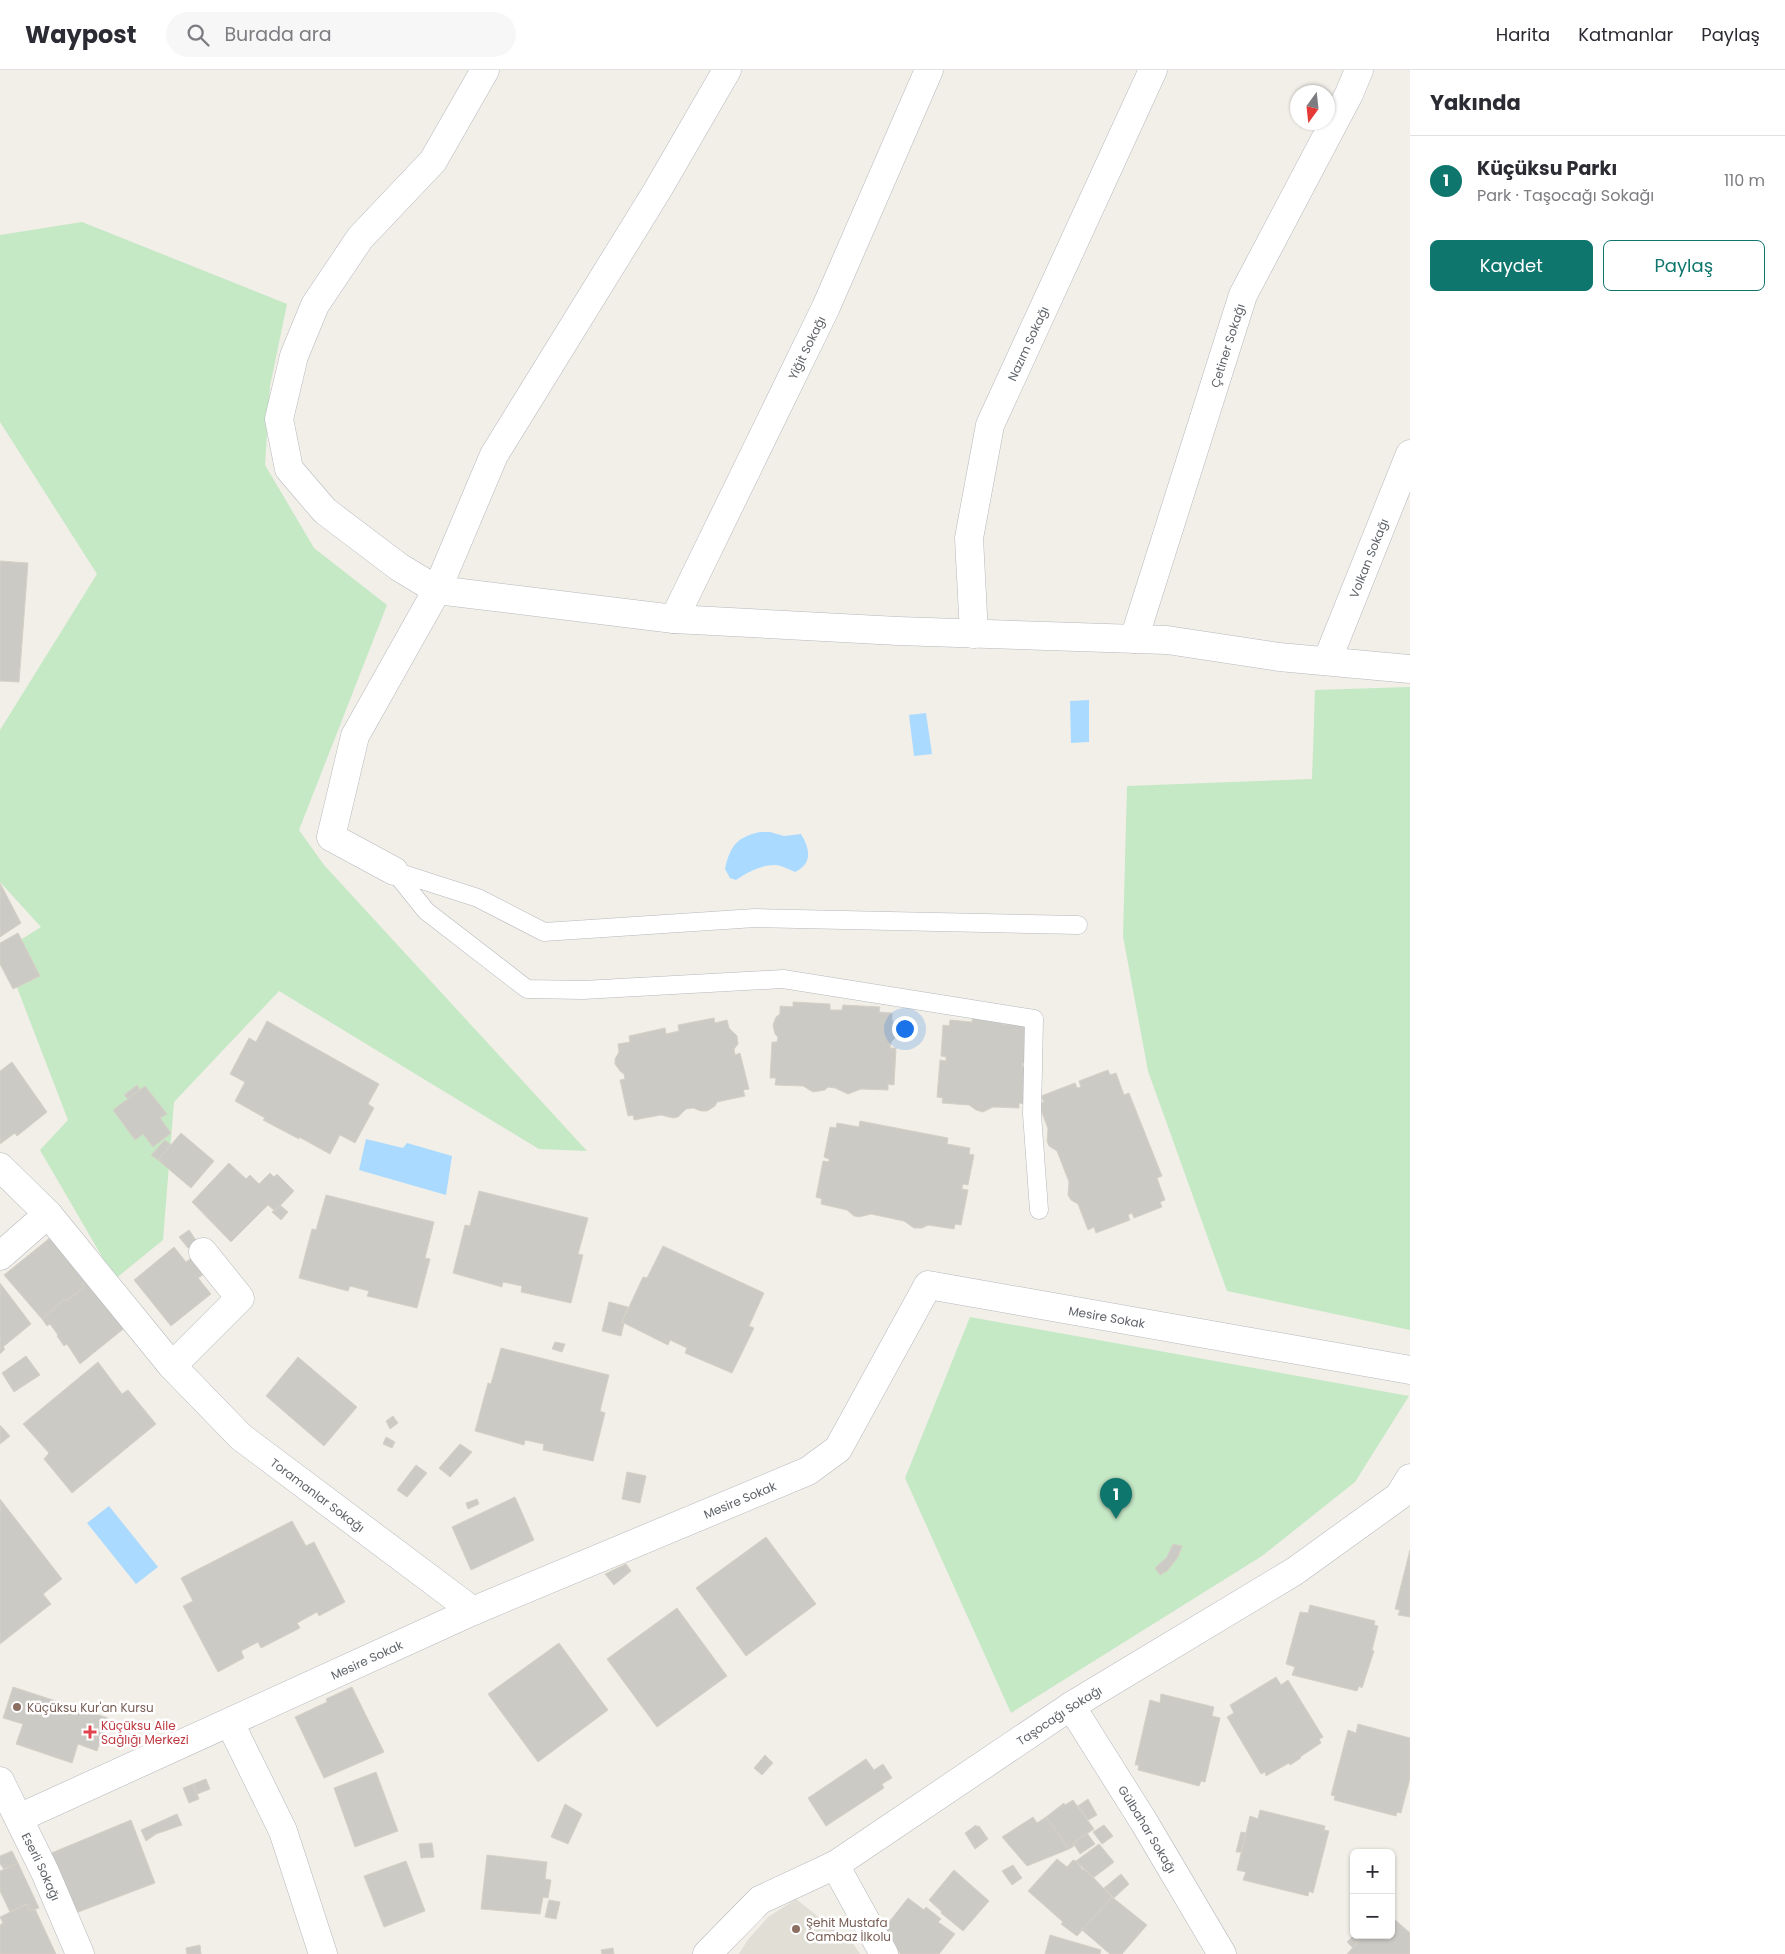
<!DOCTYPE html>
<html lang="tr">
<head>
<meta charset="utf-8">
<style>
	:root { --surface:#fff; --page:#f7f7f7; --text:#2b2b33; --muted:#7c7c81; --line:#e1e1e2; --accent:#0f766e }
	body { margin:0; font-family:Poppins,sans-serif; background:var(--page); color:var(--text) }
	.controls { position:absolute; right:15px; bottom:15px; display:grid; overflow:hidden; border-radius:8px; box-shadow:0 1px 4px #0004 }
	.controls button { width:45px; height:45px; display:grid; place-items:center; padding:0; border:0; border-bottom:1px solid var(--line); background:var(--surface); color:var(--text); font:25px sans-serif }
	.compass { position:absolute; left:1290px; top:15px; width:45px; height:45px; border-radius:50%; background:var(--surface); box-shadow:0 1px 4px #0004; rotate:195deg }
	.you { position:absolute; left:904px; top:958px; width:18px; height:18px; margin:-12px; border:4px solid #fff; border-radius:50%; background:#1a73e8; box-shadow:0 0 0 8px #1a73e833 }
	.badge { display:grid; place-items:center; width:32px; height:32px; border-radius:50%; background:var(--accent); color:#fff; font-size:16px; font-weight:700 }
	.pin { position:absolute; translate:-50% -41px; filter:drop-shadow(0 1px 2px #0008) }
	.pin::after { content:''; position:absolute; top:26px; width:18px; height:15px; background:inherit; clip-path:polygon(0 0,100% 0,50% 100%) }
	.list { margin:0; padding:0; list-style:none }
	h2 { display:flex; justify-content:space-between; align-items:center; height:65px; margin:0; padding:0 20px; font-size:21px }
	h2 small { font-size:16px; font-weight:400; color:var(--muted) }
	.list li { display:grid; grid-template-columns:32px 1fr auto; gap:15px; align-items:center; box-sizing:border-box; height:90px; padding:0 20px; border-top:1px solid var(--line) }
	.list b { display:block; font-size:19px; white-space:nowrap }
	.list p { margin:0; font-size:16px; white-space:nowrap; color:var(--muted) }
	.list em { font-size:16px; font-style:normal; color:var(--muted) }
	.actions { display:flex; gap:10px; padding:15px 20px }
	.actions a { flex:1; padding:11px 0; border:1px solid var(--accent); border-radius:8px; text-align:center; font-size:18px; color:var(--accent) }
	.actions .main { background:var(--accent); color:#fff }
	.icon { flex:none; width:28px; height:28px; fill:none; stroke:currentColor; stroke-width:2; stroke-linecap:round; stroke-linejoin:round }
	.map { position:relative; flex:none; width:1410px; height:1884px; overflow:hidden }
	header { display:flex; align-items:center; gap:30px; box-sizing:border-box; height:70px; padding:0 25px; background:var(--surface); border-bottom:1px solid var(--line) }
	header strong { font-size:24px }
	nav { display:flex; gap:28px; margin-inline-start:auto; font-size:18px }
	.search { width:350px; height:45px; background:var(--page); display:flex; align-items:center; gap:12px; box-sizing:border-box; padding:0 18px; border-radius:28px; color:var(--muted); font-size:19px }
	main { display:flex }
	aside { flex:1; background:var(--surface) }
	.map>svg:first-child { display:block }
</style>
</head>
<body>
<header>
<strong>Waypost</strong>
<div class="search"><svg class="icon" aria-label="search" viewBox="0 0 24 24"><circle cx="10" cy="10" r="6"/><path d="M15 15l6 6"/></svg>Burada ara</div>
<nav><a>Harita</a><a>Katmanlar</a><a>Paylaş</a></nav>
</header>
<main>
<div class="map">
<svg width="1410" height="1884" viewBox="0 0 1410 1884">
	<rect width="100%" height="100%" fill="#f1efe8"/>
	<path fill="#e1ded6" d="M796 1829 854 1875 860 1884H739L747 1871 768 1847Z"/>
	<path fill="#c5e8c5" d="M82 152 287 234 270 316 265 395 314 478 387 535 299 760 324 795 587 1081 539 1079 279 921 174 1032 163 1170 115 1209 40 1080 68 1050 3 881 41 857 0 812V660L97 504 0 352V165Z
		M1410 617V1260L1227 1221 1148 1001 1123 866 1127 716 1312 709 1315 620Z
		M970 1247 1409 1326 1355 1412 1262 1486 1011 1643 905 1408Z"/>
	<path fill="#aadaff" d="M1089 630V672L1071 673 1070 631Z
		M926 643 932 684 914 686 909 645Z
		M760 762H770L784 766 801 764C810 779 813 793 795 802 791 800 786 798 781 796 767 792 747 802 736 810L730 808 725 799C730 776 737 767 760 762Z
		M366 1069 403 1078 407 1073 452 1086 446 1125 359 1100Z
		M109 1436 158 1497 136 1514 87 1453Z"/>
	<path fill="#cccac5" stroke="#d6d1c6" d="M0 491 28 493 19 612 0 611Z
		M0 813 21 853 0 867Z
		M18 863 40 906 13 919 0 894V873Z
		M793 932 830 934V940H842L843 935 880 937 879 942 892 943V950L898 961 895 968 891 972 890 978H896L894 1015 888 1014V1020L861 1019 848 1024 835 1018 828 1017 825 1020 813 1022 803 1016 775 1015 776 1008H770L772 972H777L778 967 775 964 773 955 776 947 780 944V936L793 937Z
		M973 947 1003 948 1002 954 1026 956 1025 962H1031L1028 993 1023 992 1022 997H1029L1025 1034 1019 1033V1038L993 1037 983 1042 976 1040 969 1035 942 1033 943 1028 937 1027 940 990 946 991V987L941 986 943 955 949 956 950 950 972 952Z
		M714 948 715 953 727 950 729 958 737 966 738 974 734 979 735 985 740 983 749 1019 743 1020 745 1026 717 1032 715 1036 707 1041H701L693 1038 686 1039 678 1047 673 1048 661 1045 634 1050 633 1045 628 1046 620 1010 625 1009 624 1004 620 1001 615 994V989L619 982 618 974 630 972 629 966 665 958 666 964 679 961 678 955Z
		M267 951 379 1014 368 1034 374 1038 355 1073 340 1065 330 1084 299 1067V1069L263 1050 265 1048 235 1031 245 1012 230 1004 249 968 256 972Z
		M12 992 47 1042 17 1066 15 1063 0 1074V1001Z
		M1108 1000 1110 1005 1116 1003 1124 1025 1129 1023 1162 1106 1157 1108 1165 1130 1160 1132 1162 1137 1134 1148 1132 1143 1128 1145 1130 1150 1096 1163 1094 1157 1088 1160 1078 1134 1071 1130 1068 1125 1069 1112 1057 1081 1049 1076 1047 1071 1048 1059 1039 1034 1044 1032 1041 1026 1075 1013 1077 1018 1081 1017 1079 1011Z
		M137 1015 140 1020 128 1029 124 1025Z
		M145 1016 167 1044 160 1048 171 1063 153 1077 143 1064 135 1070 113 1040Z
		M860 1051 948 1068 947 1074 970 1078 969 1084 974 1085 968 1115 963 1114 962 1119 968 1120 961 1155 955 1154 954 1159 928 1155 922 1158H914L904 1151 871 1144 859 1147 854 1146 847 1140 821 1134 822 1129 816 1127 823 1091 829 1092V1089L824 1087 830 1057 836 1058 837 1053 859 1057Z
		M181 1063 214 1091 191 1118 158 1090Z
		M165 1070 171 1075 158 1090 151 1085Z
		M229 1093 246 1109 250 1105 259 1114 270 1103 274 1107 277 1104 294 1121 275 1141 268 1135 231 1172 192 1132Z
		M479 1121 588 1148 578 1184 583 1185 571 1233 521 1222 522 1216 503 1212 502 1217 453 1203 465 1155 470 1156Z
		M326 1125 434 1152 425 1188 430 1189 417 1238 367 1226 369 1221 350 1216 348 1221 299 1208 312 1159 316 1160Z
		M280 1135 288 1142 281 1150 272 1142Z
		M189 1160 198 1173 188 1178 179 1167Z
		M51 1167 88 1210 82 1215 84 1217 67 1231 65 1229 42 1249 4 1205Z
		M663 1176 764 1223 749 1256 754 1258 732 1303 685 1283 687 1278 670 1270 668 1275 622 1252 643 1207 647 1208Z
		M174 1177 186 1192 194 1186 207 1202 198 1208 211 1224 171 1256 134 1210Z
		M88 1210 127 1256 80 1294 67 1274 64 1276 57 1266 58 1265 50 1254 47 1256 42 1249 65 1229 67 1231 84 1217 82 1215Z
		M0 1213 31 1254 3 1277 5 1279 0 1284Z
		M609 1232 628 1237 622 1252 624 1253 621 1266 602 1261Z
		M555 1272 565 1274 562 1282 552 1279Z
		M501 1278 609 1305 600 1341 605 1343 593 1391 543 1380 544 1374 525 1370 524 1375 475 1361 488 1313 491 1314Z
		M26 1286 40 1305 14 1322 2 1303Z
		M298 1287 357 1337 324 1376 266 1326Z
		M98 1292 122 1324 128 1320 156 1354 72 1423 44 1389 49 1383 23 1354Z
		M393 1346 398 1353 390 1359 386 1351Z
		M0 1355 10 1366 0 1374Z
		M386 1367 395 1372 392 1378 383 1374Z
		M460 1374 472 1382 450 1407 439 1398Z
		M416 1395 427 1403 407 1427 397 1420Z
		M627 1402 646 1406 640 1433 622 1429Z
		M515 1427 534 1470 471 1500 452 1457Z
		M0 1429 62 1509 43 1524 51 1534 0 1574Z
		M477 1429 479 1434 468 1439 466 1433Z
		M292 1451 306 1476 314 1472 345 1532 319 1546 317 1542 297 1553 300 1558 261 1578 258 1572 241 1581 244 1588 218 1602 183 1536 193 1531 181 1508Z
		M766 1467 816 1534 746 1586 696 1518Z
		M1173 1474 1182 1476 1178 1487 1167 1501 1160 1505 1155 1498 1167 1487Z
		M1410 1480V1547L1398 1545 1400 1540 1395 1539Z
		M626 1494 631 1501 614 1515 605 1504Z
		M1310 1535 1375 1551 1374 1555 1378 1556 1372 1580 1374 1581 1362 1618 1359 1616 1357 1621 1292 1605 1295 1597 1286 1594 1300 1542 1308 1543Z
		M677 1538 727 1606 657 1657 607 1589Z
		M559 1573 608 1640 538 1692 488 1624Z
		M1276 1607 1281 1615 1288 1610 1323 1667 1319 1669 1321 1673 1300 1687 1301 1688 1290 1695 1289 1693 1266 1706 1265 1702 1261 1704 1227 1647 1234 1643 1230 1635Z
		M13 1617 108 1648 97 1681 78 1674 72 1693 16 1674 23 1654 3 1648Z
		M352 1617 384 1682 324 1708 295 1647 327 1632 326 1629Z
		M1161 1624 1214 1637 1212 1646 1220 1648 1205 1712 1201 1711 1199 1716 1138 1700 1139 1695H1135L1150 1630 1160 1633Z
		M1358 1654 1410 1668V1708L1401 1743 1397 1742 1396 1746 1334 1730 1335 1726 1331 1725 1348 1660 1356 1663Z
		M765 1685 773 1693 762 1705 754 1698Z
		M866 1689 874 1700 883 1694 892 1708 882 1714 884 1718 826 1756 808 1728Z
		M376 1702 398 1761 355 1777 334 1718Z
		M206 1709 210 1719 197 1724 193 1714Z
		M193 1714 199 1729 189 1733 183 1718Z
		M1088 1729 1097 1745 1088 1750 1078 1736Z
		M1073 1730 1094 1759 1073 1773 1074 1776 1069 1779 1046 1747 1064 1733 1065 1735Z
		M565 1734 582 1744 568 1774 551 1767Z
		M1260 1740 1325 1756 1324 1760 1329 1761 1313 1823 1309 1821 1308 1826 1243 1810 1246 1802 1237 1800 1250 1746 1258 1749Z
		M177 1744 182 1755 156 1764 146 1771 141 1760Z
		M1033 1747 1037 1753 1046 1747 1069 1779 1027 1796 1002 1767Z
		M131 1750 155 1813 73 1844 49 1784Z
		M976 1755 977 1757 979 1756 988 1769 975 1779 965 1763Z
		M1104 1755 1113 1766 1102 1774 1093 1762Z
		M1241 1762 1246 1763 1241 1782H1236Z
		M1087 1763 1095 1774 1080 1784 1073 1773Z
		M432 1773 434 1787 421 1788 419 1774Z
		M1099 1774 1114 1792 1093 1808 1076 1791Z
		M12 1781 18 1793 4 1799 0 1794V1786Z
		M487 1785 547 1792 545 1809 551 1810 548 1828 543 1827 540 1844 481 1839Z
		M1057 1789 1067 1797 1073 1790 1076 1791 1083 1800 1085 1799 1112 1827 1077 1866 1061 1854 1063 1852 1028 1821Z
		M406 1791 425 1841 384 1857 364 1806Z
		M18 1793 39 1838 30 1841 27 1834 10 1842 0 1821V1801Z
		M1013 1795 1022 1808 1012 1815 1002 1801Z
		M954 1800 989 1831 963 1861 941 1843 942 1842 929 1830Z
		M1121 1804 1129 1814 1114 1828 1104 1818Z
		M1112 1827 1147 1855 1122 1884H1110L1082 1860Z
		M908 1828 924 1840 926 1837 941 1849 938 1852 955 1864 939 1884H901L878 1866Z
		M549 1830 560 1832 556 1849 545 1847Z
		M27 1834 30 1841 35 1839 56 1884H0V1855L3 1853 0 1847Z
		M1393 1848 1410 1863V1884H1347L1364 1865H1391V1850Z
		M1050 1865 1101 1880 1100 1884H1045Z
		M1354 1865H1364L1353 1878 1347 1872Z
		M200 1875 201 1884H187L186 1878Z
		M613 1878 614 1884H602L601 1880Z"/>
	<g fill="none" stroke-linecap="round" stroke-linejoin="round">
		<defs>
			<path id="service" d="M394 801 426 841 527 919 583 920 783 909 1034 949 1032 1044 1039 1140
				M394 801 478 828 544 862 755 848 1078 855"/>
			<g id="minor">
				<path d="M485 0 433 91 360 168 315 235 294 286 279 349 289 399 325 441 399 497 437 520 674 549 898 561 1167 570 1279 587 1410 599"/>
				<path id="s1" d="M674 549 826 237 929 0"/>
				<path id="s2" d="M974 564 969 468 990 355 1153 0"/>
				<path id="s3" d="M1134 569 1243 225 1349 24 1359 0"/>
				<path id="s4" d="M1327 591 1410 384"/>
				<path d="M394 801 331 767 355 666 437 520 494 385 657 121 727 0"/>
				<path d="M0 1097 48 1144 172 1296 240 1228 203 1182"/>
				<path d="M0 1186 48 1144"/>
				<path id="s5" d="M172 1296 241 1367 473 1541"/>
				<path id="s6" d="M1071 1636 1144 1752 1222 1884"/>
				<path d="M230 1653 283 1761 323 1884"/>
				<path id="s7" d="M0 1711 45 1802 80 1884"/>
				<path id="s8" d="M19 1748 473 1541 808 1401 838 1379 928 1215 1410 1300"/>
				<path d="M835 1795 884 1884"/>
				<path id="s9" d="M707 1884 760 1830 835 1795 1071 1636 1295 1501 1399 1426 1410 1408"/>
			</g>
		</defs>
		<use href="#service" stroke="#b5b8bc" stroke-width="19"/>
		<use href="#minor" stroke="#b5b8bc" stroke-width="29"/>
		<use href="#service" stroke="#fff" stroke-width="18"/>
		<use href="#minor" stroke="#fff" stroke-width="28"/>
	</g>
	<g fill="#8d6e63" stroke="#fff" stroke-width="2">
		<circle cx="17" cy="1637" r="5"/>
		<circle cx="796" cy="1859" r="5"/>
	</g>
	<path fill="#e0444e" stroke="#fff" stroke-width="2" d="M87.5 1654.5h5v5h5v5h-5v5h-5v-5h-5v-5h5z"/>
	<g text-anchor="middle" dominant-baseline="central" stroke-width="5" stroke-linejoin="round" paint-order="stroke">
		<g font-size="12" fill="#5f6368" stroke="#fff">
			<text stroke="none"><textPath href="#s2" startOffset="301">Nazım Sokağı</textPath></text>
			<text stroke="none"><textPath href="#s3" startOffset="308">Çetiner Sokağı</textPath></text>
			<text stroke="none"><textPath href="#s1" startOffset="302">Yiğit Sokağı</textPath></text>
			<text stroke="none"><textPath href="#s4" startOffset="111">Volkan Sokağı</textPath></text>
			<text stroke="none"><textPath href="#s8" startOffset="1268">Mesire Sokak</textPath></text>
			<text stroke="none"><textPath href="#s5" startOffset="195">Toramanlar Sokağı</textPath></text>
			<text stroke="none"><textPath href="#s8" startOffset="788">Mesire Sokak</textPath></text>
			<text stroke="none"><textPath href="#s8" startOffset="382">Mesire Sokak</textPath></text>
			<text stroke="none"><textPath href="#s9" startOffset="428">Taşocağı Sokağı</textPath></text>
			<text stroke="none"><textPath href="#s6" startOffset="145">Gülbahar Sokağı</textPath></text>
			<text stroke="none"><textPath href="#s7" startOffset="95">Eserli Sokağı</textPath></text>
		</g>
		<g font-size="12" fill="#785e54" stroke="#fff" text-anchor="start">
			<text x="27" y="1637">Küçüksu Kur'an Kursu</text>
			<text x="806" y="1852">Şehit Mustafa<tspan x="806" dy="14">Cambaz İlkolu</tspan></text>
		</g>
		<g font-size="12" fill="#be3a42" stroke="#fff" text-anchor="start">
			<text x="101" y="1655">Küçüksu Aile<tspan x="101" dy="14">Sağlığı Merkezi</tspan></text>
		</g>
	</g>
</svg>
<div class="controls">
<button>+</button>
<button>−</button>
</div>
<svg class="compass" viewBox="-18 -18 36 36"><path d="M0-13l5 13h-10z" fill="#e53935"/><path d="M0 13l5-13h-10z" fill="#7c7c81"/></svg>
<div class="you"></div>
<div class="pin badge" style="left:1116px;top:1449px">1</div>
</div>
<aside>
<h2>Yakında<small></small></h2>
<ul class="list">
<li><span class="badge">1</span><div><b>Küçüksu Parkı</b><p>Park · Taşocağı Sokağı</p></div><em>110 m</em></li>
</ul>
<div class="actions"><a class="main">Kaydet</a><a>Paylaş</a></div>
</aside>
</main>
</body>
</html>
